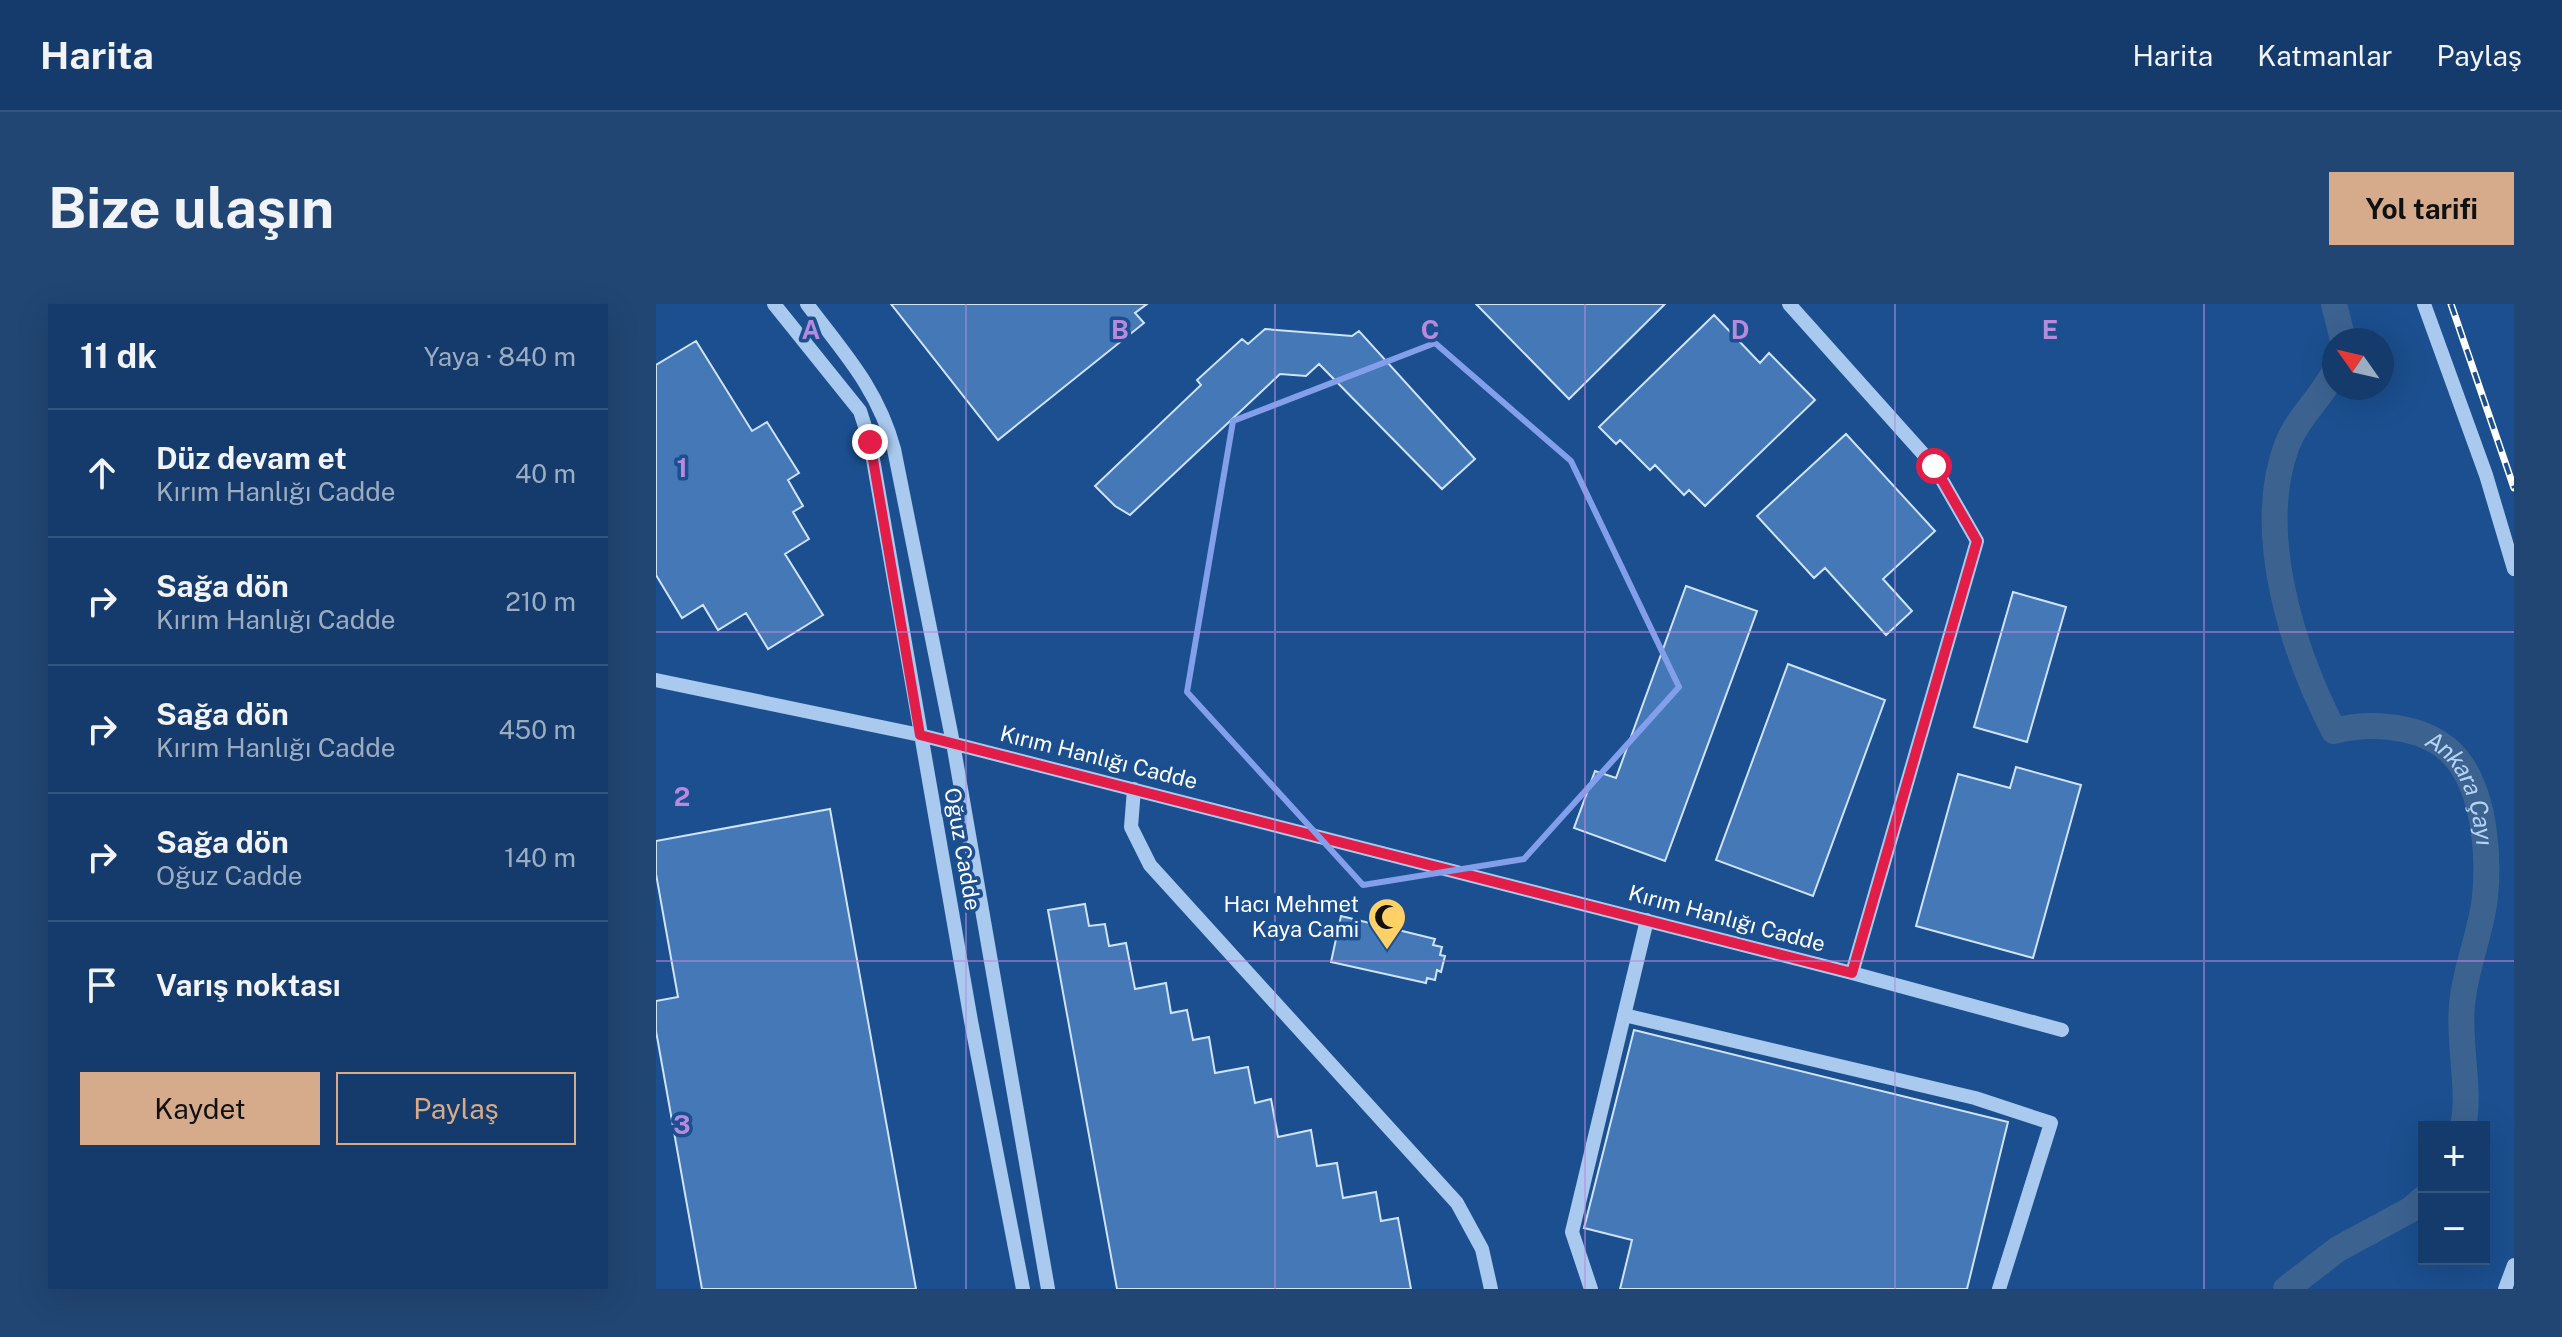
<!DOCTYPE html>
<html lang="tr">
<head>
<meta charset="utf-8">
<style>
	:root { --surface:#143b6b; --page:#214673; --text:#f1f3f6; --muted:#9dadc1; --line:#33557e; --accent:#d6ab8b }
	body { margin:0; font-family:"Public Sans",sans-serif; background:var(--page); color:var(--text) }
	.controls { position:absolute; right:24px; bottom:24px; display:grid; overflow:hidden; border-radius:0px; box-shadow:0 8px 32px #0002 }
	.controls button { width:72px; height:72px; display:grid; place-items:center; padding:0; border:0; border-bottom:2px solid var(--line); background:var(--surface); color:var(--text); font:40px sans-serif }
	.compass { position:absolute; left:1666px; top:24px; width:72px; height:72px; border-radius:50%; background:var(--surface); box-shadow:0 8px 32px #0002; rotate:304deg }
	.stop { position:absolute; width:24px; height:24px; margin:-18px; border:6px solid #e11d48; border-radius:50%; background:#fff }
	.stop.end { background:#e11d48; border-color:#fff; box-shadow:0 2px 8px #0008 }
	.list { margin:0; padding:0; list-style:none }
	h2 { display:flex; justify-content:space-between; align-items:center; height:104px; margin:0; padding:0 32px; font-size:34px }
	h2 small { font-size:26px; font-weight:400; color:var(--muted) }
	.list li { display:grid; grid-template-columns:52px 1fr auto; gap:24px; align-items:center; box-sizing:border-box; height:128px; padding:0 32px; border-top:2px solid var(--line) }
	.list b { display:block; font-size:30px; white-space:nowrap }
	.list p { margin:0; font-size:26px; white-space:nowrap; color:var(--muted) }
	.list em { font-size:26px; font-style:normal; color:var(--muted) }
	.actions { display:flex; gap:16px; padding:24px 32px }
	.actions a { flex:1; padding:18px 0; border:2px solid var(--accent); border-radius:0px; text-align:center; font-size:28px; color:var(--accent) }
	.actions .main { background:var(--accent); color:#111 }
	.icon { flex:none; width:44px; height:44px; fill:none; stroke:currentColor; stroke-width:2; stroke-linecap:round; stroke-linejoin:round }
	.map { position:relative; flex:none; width:1858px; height:985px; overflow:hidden; border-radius:0px }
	header { display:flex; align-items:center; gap:48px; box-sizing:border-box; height:112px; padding:0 40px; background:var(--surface); border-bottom:2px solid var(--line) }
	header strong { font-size:38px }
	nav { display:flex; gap:44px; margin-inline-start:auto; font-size:28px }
	.intro { display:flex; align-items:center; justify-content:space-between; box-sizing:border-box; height:192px; padding:0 48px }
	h1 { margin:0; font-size:56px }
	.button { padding:20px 36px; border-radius:0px; background:var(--accent); color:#111; font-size:28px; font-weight:700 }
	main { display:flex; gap:48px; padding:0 48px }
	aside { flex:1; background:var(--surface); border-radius:0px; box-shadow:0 8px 32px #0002 }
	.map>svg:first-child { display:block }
</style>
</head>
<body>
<header>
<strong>Harita</strong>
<nav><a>Harita</a><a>Katmanlar</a><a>Paylaş</a></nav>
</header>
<div class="intro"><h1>Bize ulaşın</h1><a class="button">Yol tarifi</a></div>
<main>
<aside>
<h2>11 dk<small>Yaya · 840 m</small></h2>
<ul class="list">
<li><svg class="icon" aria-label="ahead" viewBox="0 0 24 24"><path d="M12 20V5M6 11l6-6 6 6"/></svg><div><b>Düz devam et</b><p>Kırım Hanlığı Cadde</p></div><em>40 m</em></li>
<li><svg class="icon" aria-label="right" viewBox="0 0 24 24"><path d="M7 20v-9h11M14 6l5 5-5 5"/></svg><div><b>Sağa dön</b><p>Kırım Hanlığı Cadde</p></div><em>210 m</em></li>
<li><svg class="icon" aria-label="right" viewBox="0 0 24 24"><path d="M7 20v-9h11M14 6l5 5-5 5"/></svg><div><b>Sağa dön</b><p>Kırım Hanlığı Cadde</p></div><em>450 m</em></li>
<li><svg class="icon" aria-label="right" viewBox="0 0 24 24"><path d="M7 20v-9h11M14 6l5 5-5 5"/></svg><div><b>Sağa dön</b><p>Oğuz Cadde</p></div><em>140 m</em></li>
<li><svg class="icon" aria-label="arrive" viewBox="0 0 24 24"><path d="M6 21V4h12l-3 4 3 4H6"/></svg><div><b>Varış noktası</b></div></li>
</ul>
<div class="actions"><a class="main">Kaydet</a><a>Paylaş</a></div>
</aside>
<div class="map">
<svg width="1858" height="985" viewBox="0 0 1858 985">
	<rect width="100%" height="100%" fill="#1b4f8f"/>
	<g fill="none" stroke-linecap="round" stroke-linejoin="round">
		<g stroke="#3c6290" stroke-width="26">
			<path d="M1678 0 1687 36"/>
			<path id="s1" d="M1678 69C1664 95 1642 113 1631 141 1598 228 1637 348 1678 427 1720 416 1781 422 1806 462 1829 497 1833 553 1829 593 1825 630 1809 664 1806 701 1802 741 1815 784 1807 823"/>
			<path d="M1630 985 1682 945 1754 906 1768 894"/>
		</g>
	</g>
	<path fill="#4478b7" stroke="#cfe3fa" stroke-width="2" d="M235 0H491L479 9 488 19 342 136Z
		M820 0H1009L913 95Z
		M1058 11 1104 59 1113 49 1159 96 1049 202 1033 186 1028 191 999 161 994 166 964 136 960 140 943 123Z
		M609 25 696 32 703 27 819 155 786 185 663 60 650 72 624 70 474 211 459 202 439 182 545 81 541 76 586 35 592 40Z
		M40 37 96 127 111 118 143 169 132 176 147 202 137 208 153 235 129 250 167 311 112 345 90 309 62 326 47 301 26 314 0 271V61Z
		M1190 130 1279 227 1227 275 1256 307 1230 331 1169 264 1158 274 1101 212Z
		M1030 282 1101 307 1009 557 918 524 939 467 960 474Z
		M1357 288 1410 303 1371 438 1318 423Z
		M1132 360 1229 396 1157 592 1060 556Z
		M1360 463 1425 481 1377 654 1260 622 1302 470 1354 484Z
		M174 505 260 985H46L0 727V697L22 693 0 570V537Z
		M429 600 433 622 449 620 453 642 470 639 479 685 510 679 515 709 531 706 537 736 553 733 559 769 592 763 599 799 615 795 622 833 655 826 661 862 681 859 687 894 720 888 725 917 742 914 755 985H461L392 606Z
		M685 612 779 635 777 641 786 643 784 651 789 652 785 668 781 666 779 676 771 674 770 679 675 658Z
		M978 726 1352 818 1311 985H964L976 936 928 924Z"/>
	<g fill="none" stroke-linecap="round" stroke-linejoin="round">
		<path stroke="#a9c9ee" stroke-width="14" d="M118 0 204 107 214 138 315 717 367 985
			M151 0C188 49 222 85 238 145L297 439 392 985
			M1768 0 1830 171 1858 265
			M0 376 264 431 1196 669 1321 237 1278 162 1133 0
			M478 485 475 523 494 561 801 899 826 945 835 985
			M1196 669 1406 726
			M968 711 1319 794 1395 819 1343 985
			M935 985 916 928 991 616
			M1849 985 1858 961"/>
		<defs>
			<path id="rail" d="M1795 0 1858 184"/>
		</defs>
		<use href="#rail" stroke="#fff" stroke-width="7"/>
		<use href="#rail" stroke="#1b4f8f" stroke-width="4" stroke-dasharray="12" stroke-linecap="butt"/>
	</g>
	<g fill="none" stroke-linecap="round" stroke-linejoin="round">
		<path stroke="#e11d48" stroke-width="10" d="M214 138 264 431 1196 669 1321 237 1278 162"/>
	</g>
	<path fill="none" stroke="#839eea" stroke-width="6" stroke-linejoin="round" d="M779 39 915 157 1023 383 868 555 707 581 531 388 577 117Z"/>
	<path fill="none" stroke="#b68bdc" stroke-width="2" stroke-opacity="0.55" d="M310 0V985M619 0V985M929 0V985M1239 0V985M1548 0V985M0 328H1858M0 657H1858"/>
	<defs>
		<symbol id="mosque-pin" viewBox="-11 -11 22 30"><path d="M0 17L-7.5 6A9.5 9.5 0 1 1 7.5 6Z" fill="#ffd166" stroke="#1b4f8f"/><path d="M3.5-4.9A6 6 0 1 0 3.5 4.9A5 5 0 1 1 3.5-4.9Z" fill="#111"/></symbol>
	</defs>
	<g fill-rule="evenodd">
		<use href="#mosque-pin" x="709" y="591" width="44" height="60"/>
	</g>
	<g text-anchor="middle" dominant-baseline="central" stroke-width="7" stroke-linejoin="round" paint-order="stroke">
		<g font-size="22" fill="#fff" stroke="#1b4f8f">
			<text transform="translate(443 453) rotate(14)">Kırım Hanlığı Cadde</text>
			<text transform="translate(307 545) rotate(80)">Oğuz Cadde</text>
			<text transform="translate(1071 614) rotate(15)">Kırım Hanlığı Cadde</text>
		</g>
		<g font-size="22" fill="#fff" stroke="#1b4f8f" text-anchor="end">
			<text x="703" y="600">Hacı Mehmet<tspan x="703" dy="25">Kaya Cami</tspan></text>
		</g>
		<g font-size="24" font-style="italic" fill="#b5d3f5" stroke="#1b4f8f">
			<text stroke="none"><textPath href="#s1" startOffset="544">Ankara Çayı</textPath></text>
		</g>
	</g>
	<g font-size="26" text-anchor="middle" font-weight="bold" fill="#b68bdc" stroke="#1b4f8f" stroke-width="7" stroke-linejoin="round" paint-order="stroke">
		<text x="155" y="35">A</text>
		<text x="464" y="35">B</text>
		<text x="774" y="35">C</text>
		<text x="1084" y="35">D</text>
		<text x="1394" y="35">E</text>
		<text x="26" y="173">1</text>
		<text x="26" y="502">2</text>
		<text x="26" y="830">3</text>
	</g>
</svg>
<div class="controls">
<button>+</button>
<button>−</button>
</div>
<svg class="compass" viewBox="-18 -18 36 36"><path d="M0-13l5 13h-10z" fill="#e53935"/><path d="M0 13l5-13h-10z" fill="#9dadc1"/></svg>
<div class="stop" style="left:1278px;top:162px"></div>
<div class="stop end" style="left:214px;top:138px"></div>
</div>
</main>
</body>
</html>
